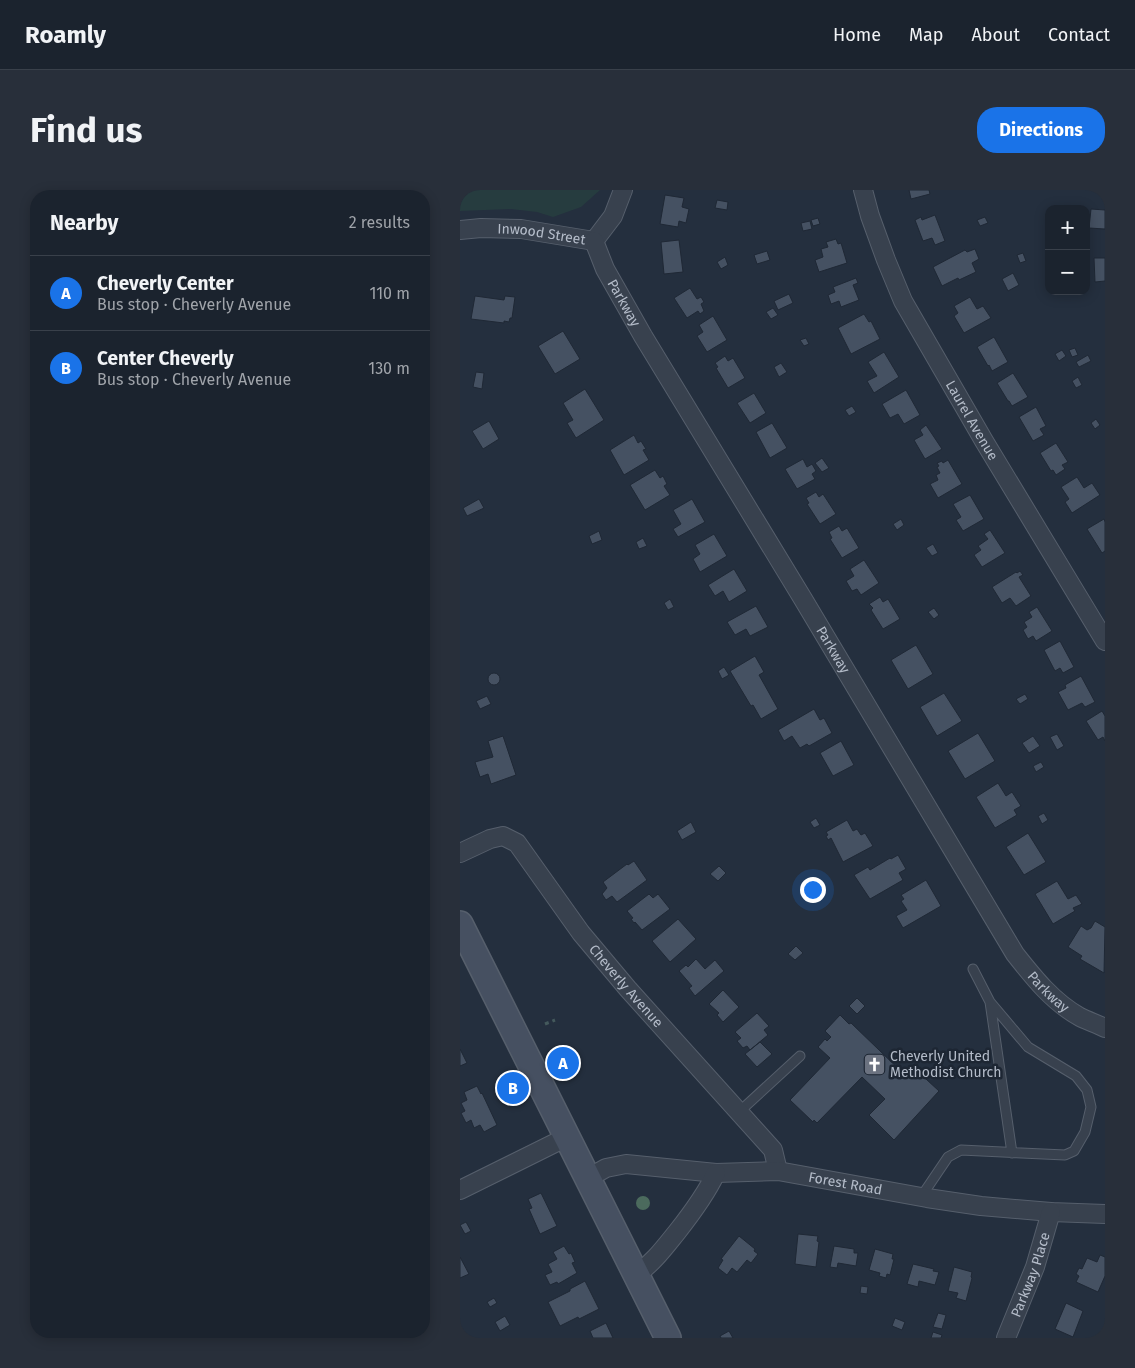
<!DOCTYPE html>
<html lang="en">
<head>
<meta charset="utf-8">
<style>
	:root { --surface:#1b232e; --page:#282f3a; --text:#f1f3f6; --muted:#a0a4aa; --line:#39404a; --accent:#1a73e8 }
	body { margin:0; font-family:"Fira Sans",sans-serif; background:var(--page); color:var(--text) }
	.controls { position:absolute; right:15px; top:15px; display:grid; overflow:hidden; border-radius:10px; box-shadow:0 2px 12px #0003 }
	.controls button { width:45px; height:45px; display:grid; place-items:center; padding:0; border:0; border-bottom:1px solid var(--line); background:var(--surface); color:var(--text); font:25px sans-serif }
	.you { position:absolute; left:352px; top:699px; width:18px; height:18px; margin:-12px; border:4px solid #fff; border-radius:50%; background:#1a73e8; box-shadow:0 0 0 8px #1a73e833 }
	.badge { display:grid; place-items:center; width:32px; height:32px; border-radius:50%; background:var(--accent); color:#fff; font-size:16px; font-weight:700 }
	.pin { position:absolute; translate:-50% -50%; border:2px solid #fff; box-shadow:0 1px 5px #0006 }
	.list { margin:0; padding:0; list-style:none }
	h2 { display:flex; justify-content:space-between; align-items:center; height:65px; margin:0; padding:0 20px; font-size:21px }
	h2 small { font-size:16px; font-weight:400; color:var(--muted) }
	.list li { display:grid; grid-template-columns:32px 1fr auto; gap:15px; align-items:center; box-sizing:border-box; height:75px; padding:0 20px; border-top:1px solid var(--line) }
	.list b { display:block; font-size:19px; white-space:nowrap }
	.list p { margin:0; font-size:16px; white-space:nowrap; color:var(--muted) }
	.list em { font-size:16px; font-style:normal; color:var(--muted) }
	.map { position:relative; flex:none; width:645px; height:1148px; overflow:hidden; border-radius:20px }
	header { display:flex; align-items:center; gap:30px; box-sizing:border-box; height:70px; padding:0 25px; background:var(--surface); border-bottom:1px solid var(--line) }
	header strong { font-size:24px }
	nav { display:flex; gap:28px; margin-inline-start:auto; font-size:18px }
	.intro { display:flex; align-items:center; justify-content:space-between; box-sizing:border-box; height:120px; padding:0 30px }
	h1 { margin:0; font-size:35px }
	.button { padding:12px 22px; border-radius:20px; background:var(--accent); color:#fff; font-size:18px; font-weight:700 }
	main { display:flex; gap:30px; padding:0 30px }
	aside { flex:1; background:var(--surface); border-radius:20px; box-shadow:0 2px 12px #0003 }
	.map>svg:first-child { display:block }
</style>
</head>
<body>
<header>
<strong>Roamly</strong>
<nav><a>Home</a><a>Map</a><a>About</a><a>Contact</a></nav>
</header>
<div class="intro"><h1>Find us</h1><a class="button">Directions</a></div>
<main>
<aside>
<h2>Nearby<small>2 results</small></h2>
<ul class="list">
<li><span class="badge">A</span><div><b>Cheverly Center</b><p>Bus stop · Cheverly Avenue</p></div><em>110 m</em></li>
<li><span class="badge">B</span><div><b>Center Cheverly</b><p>Bus stop · Cheverly Avenue</p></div><em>130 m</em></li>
</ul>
</aside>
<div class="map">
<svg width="645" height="1148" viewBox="0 0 645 1148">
	<rect width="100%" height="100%" fill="#242f3e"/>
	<path fill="#263c3f" d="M0 0H140L121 17 93 27 77 22 51 19 0 21Z"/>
	<path fill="#455162" stroke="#1f2835" d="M449 0H469L470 4 451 9Z
		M205 5 224 8 222 17 229 19 226 33 219 31 218 37 200 34Z
		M257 10 268 12 267 20 255 18Z
		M631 19 645 20V39L629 38Z
		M475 25 485 51 475 55 472 48 463 51 455 30 461 27 462 30Z
		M525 27 528 33 520 36 517 30Z
		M358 28 360 34 353 36 351 30Z
		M350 31 352 39 343 41 341 33Z
		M376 49 378 54 381 53 387 73 359 82 355 70 363 67 361 59 368 57 366 52Z
		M219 50 223 82 204 84 201 52Z
		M515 59 519 69 512 73 516 82 499 90 498 88 482 96 473 77 505 60 507 62Z
		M307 61 310 70 297 74 294 65Z
		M563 63 566 71 560 73 557 65Z
		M265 67 268 75 261 79 257 72Z
		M634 68H645V91L635 92Z
		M553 83 559 95 548 101 542 89Z
		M396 88 398 93 393 95 399 110 381 117 379 111 371 114 368 105 375 102 373 97Z
		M230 98 237 109 241 107 244 112 241 114 244 121 240 124 238 121 227 128 214 108Z
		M329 104 333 113 318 120 314 111Z
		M15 106 44 110 45 106 55 107 52 128H50L49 132 44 131V133L11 129Z
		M510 107 517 119 523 116 531 128 504 143 494 126 498 123 494 116Z
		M313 118 318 125 311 129 306 122Z
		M404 124 409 132 411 131 420 149 391 164 378 138Z
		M253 126 267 150 247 162 237 146 243 142 239 135Z
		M103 141 120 169 95 184 78 156Z
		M534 147 548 172 532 181 529 175 528 176 517 157Z
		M346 148 349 154 344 156 340 150Z
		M615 158 618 165 612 167 609 160Z
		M602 160 606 166 599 171 595 164Z
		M424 162 439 187 414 203 407 191 417 186 408 172Z
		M628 165 631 171 619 177 616 172Z
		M265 166 268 171 273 168 285 188 268 198 256 178 258 177 255 173Z
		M321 173 327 182 319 187 314 177Z
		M16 182 24 183 22 199 13 197Z
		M553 183 568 207 552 216 549 211H548L537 193Z
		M618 187 622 195 616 198 612 191Z
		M125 199 144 230 116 248 107 233 113 230 103 213Z
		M446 200 460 225 444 234 438 224 430 228 422 214Z
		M294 203 306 223 290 233 277 213Z
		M392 216 396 222 389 226 385 220Z
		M576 217 586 236 580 239 584 245 573 251 559 227Z
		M636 229 640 235 635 239 631 233Z
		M29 231 39 249 23 259 12 241Z
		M312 233 327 258 310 268 296 242Z
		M466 235 482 259 465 269 454 250 463 245 460 240Z
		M174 245 178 253 181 251 186 259 183 260 189 270 164 285 150 260Z
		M596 253 608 272 602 275 605 279 596 285 593 280 591 281 580 263Z
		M362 268 369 278 362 282 355 273Z
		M343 269 347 277 352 274 356 281 352 284 355 289 337 299 325 279Z
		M488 270 502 294 478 308 470 294 478 290 476 285 480 283 477 277 479 276 477 273 482 271 483 273Z
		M195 280 200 288 203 286 207 294 204 296 210 305 185 320 170 295Z
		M617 287 624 298 632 293 640 305 612 323 605 312 609 309 601 297Z
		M356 302 359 307 363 304 376 324 360 334 347 314 349 313 346 308Z
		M510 305 524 329 503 341 496 330 501 327 493 314Z
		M19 309 24 318 7 326 3 318Z
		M232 309 245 332 218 347 213 339 221 334 213 320Z
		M441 329 444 335 437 340 433 334Z
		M644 329 645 332V361L642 363 627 339Z
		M379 336 382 341 387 338 399 358 382 368 370 349 372 348 369 342Z
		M530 340 545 363 522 377 514 365 521 360 518 356 528 349 524 344Z
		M139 341 142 350 132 354 129 346Z
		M254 344 267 366 240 382 233 369 240 364 235 355Z
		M183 348 187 356 179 359 176 352Z
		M473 354 478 363 472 366 466 358Z
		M404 370 419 393 401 405 397 399 392 401 386 391 394 386 390 379Z
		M274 379 287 401 269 412 263 401 255 406 248 395Z
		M560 381 563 385 559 387 571 406 556 416 550 408 542 413 532 397 556 382 557 383Z
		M420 407 423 412 428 409 440 429 423 439 411 420 413 418 409 414Z
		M210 409 214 417 208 420 204 413Z
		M296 416 308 437 290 446 286 439 275 445 267 432Z
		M577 417 592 441 576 451 573 446 568 449 563 440 567 437 564 432 572 427 569 422Z
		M474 418 479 425 474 429 468 422Z
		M600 451 614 477 603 483 600 478 595 481 584 460Z
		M456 455 473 484 448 499 431 470Z
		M295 466 304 482 299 485 318 519 301 529 293 515 291 516 270 481Z
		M264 477 269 485 262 489 258 481Z
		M28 489a6 6 0 1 1 12 0a6 6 0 1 1-12 0Z
		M621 486 635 512 625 517 622 513 608 520 598 502 606 498 605 495Z
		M484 503 502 531 477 546 460 517Z
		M565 504 568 509 560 514 556 509Z
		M27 506 31 514 20 519 16 511Z
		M354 519 360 530 364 528 372 543 349 556 347 554 340 558 332 546 324 551 318 540Z
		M642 521 645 526V551L643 547 638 550 626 531Z
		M518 543 535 571 505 589 488 561Z
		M597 544 604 556 597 560 590 547Z
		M43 546 56 585 31 594 28 584 20 587 15 572 33 567 28 551Z
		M573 546 580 556 569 563 562 553Z
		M381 551 394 575 373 586 360 563Z
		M581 572 584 577 576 582 573 576Z
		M538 593 546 606 552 602 561 616 554 620 557 625 535 638 516 607Z
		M584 623 588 630 582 634 578 626Z
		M356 628 360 635 354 638 350 632Z
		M387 630 393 641 397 639 401 645 405 643 413 656 383 672 371 648 368 650 366 646 368 645 366 642Z
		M231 632 236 642 222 650 217 641Z
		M568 643 586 672 564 685 546 657Z
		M438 665 446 679 439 683 443 690 410 709 394 685 408 677 410 680 430 668 431 669Z
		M174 671 187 690 157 712 152 706 146 710 142 704 147 698 143 692 167 674 168 675Z
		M259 676 266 683 258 691 250 684Z
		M466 690 481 716 443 738 436 726 447 720 441 711 444 709 441 705Z
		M597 691 608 709 616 705 622 714 613 718 615 721 593 734 575 704Z
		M189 704 193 708 198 704 210 719 182 740 175 732 174 733 171 729 173 728 167 721Z
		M218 729 236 749 210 772 192 751Z
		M635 731 645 737 644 783 620 769 622 766 608 757 621 736 627 740 631 738Z
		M336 756 343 763 335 770 328 764Z
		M236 769 245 779 255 770 264 781 235 806 229 798 232 796 219 781 226 775 228 777Z
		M263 800 279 817 263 832 257 825 259 823 249 814Z
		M397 808 405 816 397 824 389 816Z
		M297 823 309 836 304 840 308 845 290 860 287 856 283 858 277 851 281 848 275 842Z
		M380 825 389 834 391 833 446 886 454 878 479 901 434 950 409 925 425 909 402 887 357 933 354 930 353 932 330 910 370 868 358 857 365 849 367 851 371 847 365 841Z
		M300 852 312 864 297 877 285 864Z
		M0 859 7 873 0 876Z
		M17 896 21 904 22 903 37 935 24 942 20 935 14 938 11 930 6 933 1 923 5 921 1 913 7 910 4 902Z
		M81 1003 97 1036 80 1044 69 1019 72 1018 68 1009Z
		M6 1032 11 1041 5 1044 0 1035Z
		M338 1044 358 1046 357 1051 359 1052 356 1077 335 1074Z
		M279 1046 295 1059 294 1061 298 1064 291 1073 287 1070 277 1082 272 1078 267 1085 258 1078 263 1070 261 1069Z
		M104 1056 109 1064 111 1063 115 1072 112 1073 117 1083 98 1094 97 1092 90 1095 85 1085 92 1082 88 1074 97 1069 93 1062Z
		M374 1056 394 1059V1063H398L396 1076 378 1073 377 1078 370 1077Z
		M415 1059 433 1064 432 1069H434L430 1085 427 1084 426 1088 419 1086 420 1083 409 1080Z
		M640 1065 645 1067V1086L638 1102 616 1092 619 1086 616 1084 619 1078 622 1079 627 1068 637 1072Z
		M0 1067 9 1084 0 1088Z
		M453 1074 474 1079 473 1081 479 1082 475 1095 459 1091 458 1097 447 1094Z
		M494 1077 512 1082 511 1087 512 1088 506 1111 496 1108 498 1103 488 1101Z
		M125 1091 139 1119 119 1129 118 1127 100 1136 88 1112 110 1101V1099Z
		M401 1096 408 1097 407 1104 400 1103Z
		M34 1108 37 1113 30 1117 27 1112Z
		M606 1113 623 1121 613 1147 595 1139Z
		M478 1123 486 1125 482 1139 473 1137Z
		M45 1126 50 1135 40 1141 35 1132Z
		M435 1128 445 1132 442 1140 432 1136Z
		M146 1133 153 1148H133L130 1141Z
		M269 1141 273 1148H261L260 1146Z
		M473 1142 482 1145 481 1148H471Z"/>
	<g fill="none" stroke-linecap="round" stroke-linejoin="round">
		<defs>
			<path id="lane" d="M530 812 552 963
				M279 922 340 866
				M461 1007 488 967 501 960 605 965 614 961 625 942 631 917 627 900 616 886 568 857 530 812 513 779"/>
			<g id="street">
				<path id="s1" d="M403 0 410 26 426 70 443 111 524 251 645 451"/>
				<path id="s2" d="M0 40 21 38 61 39 134 51 153 26 163 0"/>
				<path id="s3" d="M134 51 145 79 183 146 343 409 555 764C574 788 593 812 620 827 628 831 637 834 645 838"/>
				<path id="s4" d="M0 663 30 649 43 646 57 653 121 743 168 799 313 960 318 981"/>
				<path id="s5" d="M128 988 146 978 166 974 256 983 318 981 467 1008 521 1016 591 1022 645 1024"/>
				<path d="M0 1000 107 947"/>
				<path d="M176 1085C193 1073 204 1058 217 1042 232 1023 246 1004 256 983"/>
				<path id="s6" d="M546 1148 575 1077 591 1022"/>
			</g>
			<path id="secondary" d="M0 734 208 1148"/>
		</defs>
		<use href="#lane" stroke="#565f6c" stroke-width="11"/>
		<use href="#street" stroke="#565f6c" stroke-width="20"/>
		<use href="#secondary" stroke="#565f6c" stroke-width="28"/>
		<path stroke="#44595c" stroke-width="3" stroke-dasharray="4 4" stroke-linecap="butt" d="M85 834 95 830"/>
		<use href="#lane" stroke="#38414e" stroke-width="9"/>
		<use href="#street" stroke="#38414e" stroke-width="18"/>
		<use href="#secondary" stroke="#465061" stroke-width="25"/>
	</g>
	<circle fill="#4b6a5d" cx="183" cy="1013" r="7"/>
	<defs>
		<symbol id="church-square" viewBox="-11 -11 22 22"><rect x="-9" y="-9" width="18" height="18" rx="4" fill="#6b7280" stroke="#1d2633"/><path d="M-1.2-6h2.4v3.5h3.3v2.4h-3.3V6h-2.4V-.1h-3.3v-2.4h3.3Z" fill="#fff"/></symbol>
	</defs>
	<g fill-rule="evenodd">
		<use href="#church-square" x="402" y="862" width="25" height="25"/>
	</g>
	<g text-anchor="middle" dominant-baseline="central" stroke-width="5" stroke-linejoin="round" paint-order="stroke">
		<g font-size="14" fill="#b4bcc9" stroke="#1d2633">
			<text stroke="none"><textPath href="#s2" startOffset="82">Inwood Street</textPath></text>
			<text stroke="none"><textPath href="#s3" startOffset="69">Parkway</textPath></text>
			<text stroke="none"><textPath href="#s1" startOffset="256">Laurel Avenue</textPath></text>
			<text stroke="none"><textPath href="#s3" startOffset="474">Parkway</textPath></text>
			<text stroke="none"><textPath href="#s4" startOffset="242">Cheverly Avenue</textPath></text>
			<text stroke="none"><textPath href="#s3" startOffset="879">Parkway</textPath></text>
			<text stroke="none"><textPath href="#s5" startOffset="262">Forest Road</textPath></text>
			<text stroke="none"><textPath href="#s6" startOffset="68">Parkway Place</textPath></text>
		</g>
		<g font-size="14" fill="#b4bcc9" stroke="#1d2633" text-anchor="start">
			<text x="430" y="866">Cheverly United<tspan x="430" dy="16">Methodist Church</tspan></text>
		</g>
	</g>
</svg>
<div class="controls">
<button>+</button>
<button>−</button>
</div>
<div class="you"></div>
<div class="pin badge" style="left:103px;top:873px">A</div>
<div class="pin badge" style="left:53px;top:898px">B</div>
</div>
</main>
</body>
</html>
